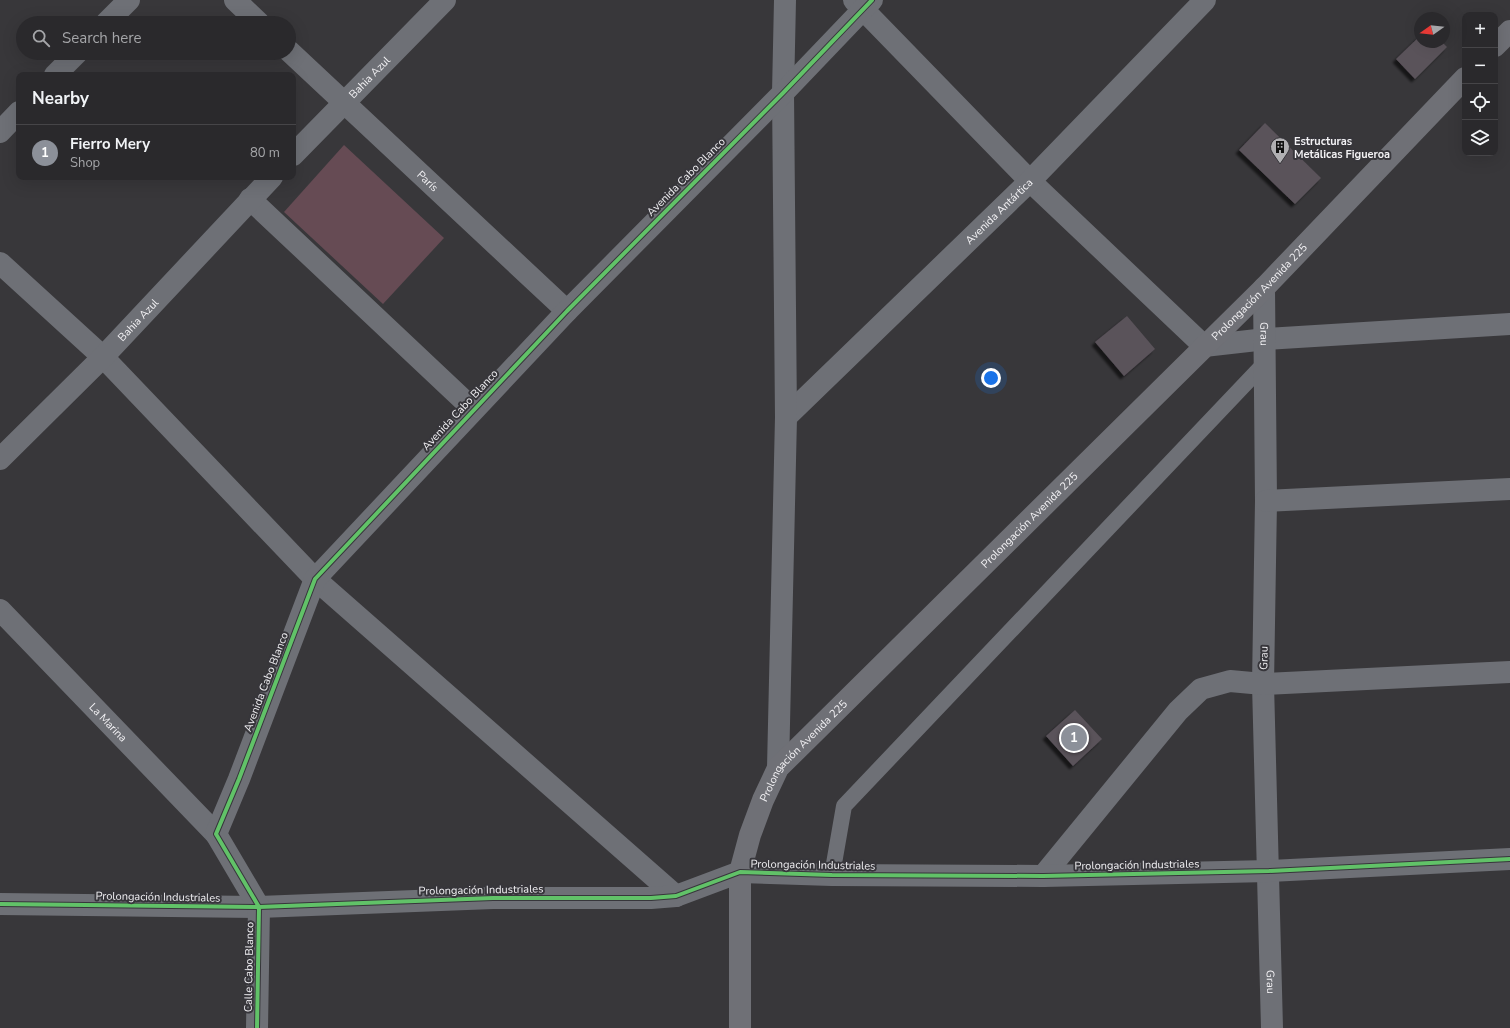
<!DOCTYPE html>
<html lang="en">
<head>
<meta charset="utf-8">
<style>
	:root { --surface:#2a292c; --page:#323134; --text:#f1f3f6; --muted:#a5a6a9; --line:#464548; --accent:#8c9099 }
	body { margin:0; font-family:"Nunito Sans",sans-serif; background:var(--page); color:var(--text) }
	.controls { position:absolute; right:12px; top:12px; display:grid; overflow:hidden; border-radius:8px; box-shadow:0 4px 16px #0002 }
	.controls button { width:36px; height:36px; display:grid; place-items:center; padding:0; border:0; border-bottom:1px solid var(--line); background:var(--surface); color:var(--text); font:20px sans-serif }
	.compass { position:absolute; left:1414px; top:12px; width:36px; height:36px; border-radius:50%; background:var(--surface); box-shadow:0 4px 16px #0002; rotate:255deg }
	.you { position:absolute; left:991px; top:378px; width:14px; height:14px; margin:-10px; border:3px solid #fff; border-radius:50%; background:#1a73e8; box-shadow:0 0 0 6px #1a73e833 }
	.badge { display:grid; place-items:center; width:26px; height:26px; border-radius:50%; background:var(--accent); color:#fff; font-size:13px; font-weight:700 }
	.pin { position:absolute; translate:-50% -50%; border:2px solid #fff; box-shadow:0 1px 4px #0006 }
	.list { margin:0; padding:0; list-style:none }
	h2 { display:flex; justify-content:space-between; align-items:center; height:52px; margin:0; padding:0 16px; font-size:17px }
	h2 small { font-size:13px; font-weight:400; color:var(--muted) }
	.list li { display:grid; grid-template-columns:26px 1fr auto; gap:12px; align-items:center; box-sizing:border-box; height:56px; padding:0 16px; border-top:1px solid var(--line) }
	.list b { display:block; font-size:15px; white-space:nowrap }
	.list p { margin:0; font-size:13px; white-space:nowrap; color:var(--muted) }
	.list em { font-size:13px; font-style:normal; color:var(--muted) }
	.icon { flex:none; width:22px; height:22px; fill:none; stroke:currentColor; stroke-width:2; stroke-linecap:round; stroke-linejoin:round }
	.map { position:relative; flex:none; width:1510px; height:1028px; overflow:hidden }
	.search { position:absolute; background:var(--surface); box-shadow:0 4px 16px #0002; left:16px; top:16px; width:280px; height:44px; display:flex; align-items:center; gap:10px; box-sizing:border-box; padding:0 14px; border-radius:22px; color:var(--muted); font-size:15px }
	.panel { position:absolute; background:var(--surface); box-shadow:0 4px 16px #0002; left:16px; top:72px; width:280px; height:108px; border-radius:8px }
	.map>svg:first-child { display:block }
</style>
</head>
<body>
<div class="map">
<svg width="1510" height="1028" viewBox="0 0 1510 1028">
	<defs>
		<filter id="shadow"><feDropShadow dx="-3.5" dy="3.5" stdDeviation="1" flood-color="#0009"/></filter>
	</defs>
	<rect width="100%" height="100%" fill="#38373a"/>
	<path fill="#664b54" d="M344 145 444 238 383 304 284 212Z"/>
	<path fill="#5a525a" filter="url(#shadow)" d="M1420 36V42H1442L1447 47 1415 79 1396 59Z
		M1265 123 1321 178 1295 204 1239 150Z
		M1127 316 1155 349 1124 376 1095 342Z
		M1075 710 1102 739 1073 766 1046 736Z"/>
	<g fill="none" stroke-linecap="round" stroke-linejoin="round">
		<path stroke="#6e7076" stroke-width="16" d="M832 875 844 806 1266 362"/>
		<g stroke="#6e7076" stroke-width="22">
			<path d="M235 0 259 23"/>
			<path d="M854 0 1030 181 1204 346 1266 339 1510 324"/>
			<path d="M106 23 129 0"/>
			<path id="s1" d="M289 51 567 311"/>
			<path d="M55 75 77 53"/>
			<path d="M0 132 19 112"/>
			<path id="s2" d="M293 155 445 0"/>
			<path d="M250 199 473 409"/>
			<path d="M0 263 103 357 315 579 676 896"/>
			<path id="s3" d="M1264 288 1266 501 1263 684 1272 1028"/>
			<path id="s4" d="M786 417 1030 181 1205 0"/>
			<path id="s5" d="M0 459 103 357 272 177"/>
			<path d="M1266 501 1510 489"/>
			<path id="s6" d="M0 610 216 834"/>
			<path d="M778 768 786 417 783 93 785 0"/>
			<path d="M1043 876 1178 711 1201 689 1230 681 1263 684 1510 672"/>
			<path d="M0 904 259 907 493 898H651L676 896 740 872 832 875 1043 876 1269 871 1510 859"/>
			<path d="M257 1028 259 907 216 834 239 779 315 579 567 311 783 93 872 0"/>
		</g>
		<g stroke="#6f7076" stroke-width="22">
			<path d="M1495 46 1510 31"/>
			<path id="s7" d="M740 1028V872L750 835 763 800 778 768 1264 288 1465 78"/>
		</g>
		<defs>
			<path id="cycleway" d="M0 904 259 907 493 898H651L676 896 740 872 832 875 1043 876 1269 871 1510 859
				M257 1028 259 907 216 834 239 779 315 579 567 311 783 93 872 0"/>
		</defs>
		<use href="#cycleway" stroke="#37363b" stroke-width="6"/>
		<use href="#cycleway" stroke="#61c268" stroke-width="4"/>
	</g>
	<defs>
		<symbol id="building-pin" viewBox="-11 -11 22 30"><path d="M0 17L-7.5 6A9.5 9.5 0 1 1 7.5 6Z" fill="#b1b0b3" stroke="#37363b"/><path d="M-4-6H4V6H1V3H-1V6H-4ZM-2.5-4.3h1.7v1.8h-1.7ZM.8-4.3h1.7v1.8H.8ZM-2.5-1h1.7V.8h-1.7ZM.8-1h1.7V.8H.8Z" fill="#111"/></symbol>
	</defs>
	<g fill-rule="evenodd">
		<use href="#building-pin" x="1269" y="136" width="22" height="30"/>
	</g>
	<g text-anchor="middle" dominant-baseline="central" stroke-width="4" stroke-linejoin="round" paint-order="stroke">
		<g font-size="11" fill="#f2f1f4" stroke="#37363b">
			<text stroke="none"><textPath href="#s2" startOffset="109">Bahia Azul</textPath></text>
			<text transform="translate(686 177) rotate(-45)">Avenida Cabo Blanco</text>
			<text stroke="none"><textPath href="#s1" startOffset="190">París</textPath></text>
			<text stroke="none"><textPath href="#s4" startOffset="296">Avenida Antártica</textPath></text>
			<text stroke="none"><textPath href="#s7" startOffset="944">Prolongación Avenida 225</textPath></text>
			<text stroke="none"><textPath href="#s5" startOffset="196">Bahia Azul</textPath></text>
			<text stroke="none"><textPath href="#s3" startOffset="46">Grau</textPath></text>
			<text transform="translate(460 410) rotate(-47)">Avenida Cabo Blanco</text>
			<text stroke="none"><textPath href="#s7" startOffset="620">Prolongación Avenida 225</textPath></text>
			<text transform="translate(1264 658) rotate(-89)">Grau</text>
			<text transform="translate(266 682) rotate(-69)">Avenida Cabo Blanco</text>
			<text stroke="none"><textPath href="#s6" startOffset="156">La Marina</textPath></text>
			<text stroke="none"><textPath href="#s7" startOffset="296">Prolongación Avenida 225</textPath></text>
			<text transform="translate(813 865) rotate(1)">Prolongación Industriales</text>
			<text transform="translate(1137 865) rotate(-1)">Prolongación Industriales</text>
			<text transform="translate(481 890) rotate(-1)">Prolongación Industriales</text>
			<text transform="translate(158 897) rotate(1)">Prolongación Industriales</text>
			<text transform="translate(249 967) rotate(-89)">Calle Cabo Blanco</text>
			<text stroke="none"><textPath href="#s3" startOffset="694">Grau</textPath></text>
		</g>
		<g font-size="11" font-weight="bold" fill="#f2f1f4" stroke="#37363b" text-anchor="start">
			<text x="1294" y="141">Estructuras<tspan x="1294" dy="13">Metálicas Figueroa</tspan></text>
		</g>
	</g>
</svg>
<div class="controls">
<button>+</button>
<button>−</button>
<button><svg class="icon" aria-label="locate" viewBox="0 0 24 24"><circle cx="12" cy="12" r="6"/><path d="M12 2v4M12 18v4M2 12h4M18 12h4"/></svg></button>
<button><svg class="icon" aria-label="layers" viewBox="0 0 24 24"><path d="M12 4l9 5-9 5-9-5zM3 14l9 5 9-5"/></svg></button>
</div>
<svg class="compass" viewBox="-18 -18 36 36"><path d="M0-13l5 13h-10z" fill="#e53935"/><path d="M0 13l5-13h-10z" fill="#a5a6a9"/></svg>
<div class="you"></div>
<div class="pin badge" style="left:1074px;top:738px">1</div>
<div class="search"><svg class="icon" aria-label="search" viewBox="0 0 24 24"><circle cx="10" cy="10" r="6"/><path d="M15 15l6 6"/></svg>Search here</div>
<section class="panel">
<h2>Nearby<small></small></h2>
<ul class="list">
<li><span class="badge">1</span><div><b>Fierro Mery</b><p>Shop</p></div><em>80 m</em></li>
</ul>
</section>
</div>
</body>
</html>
